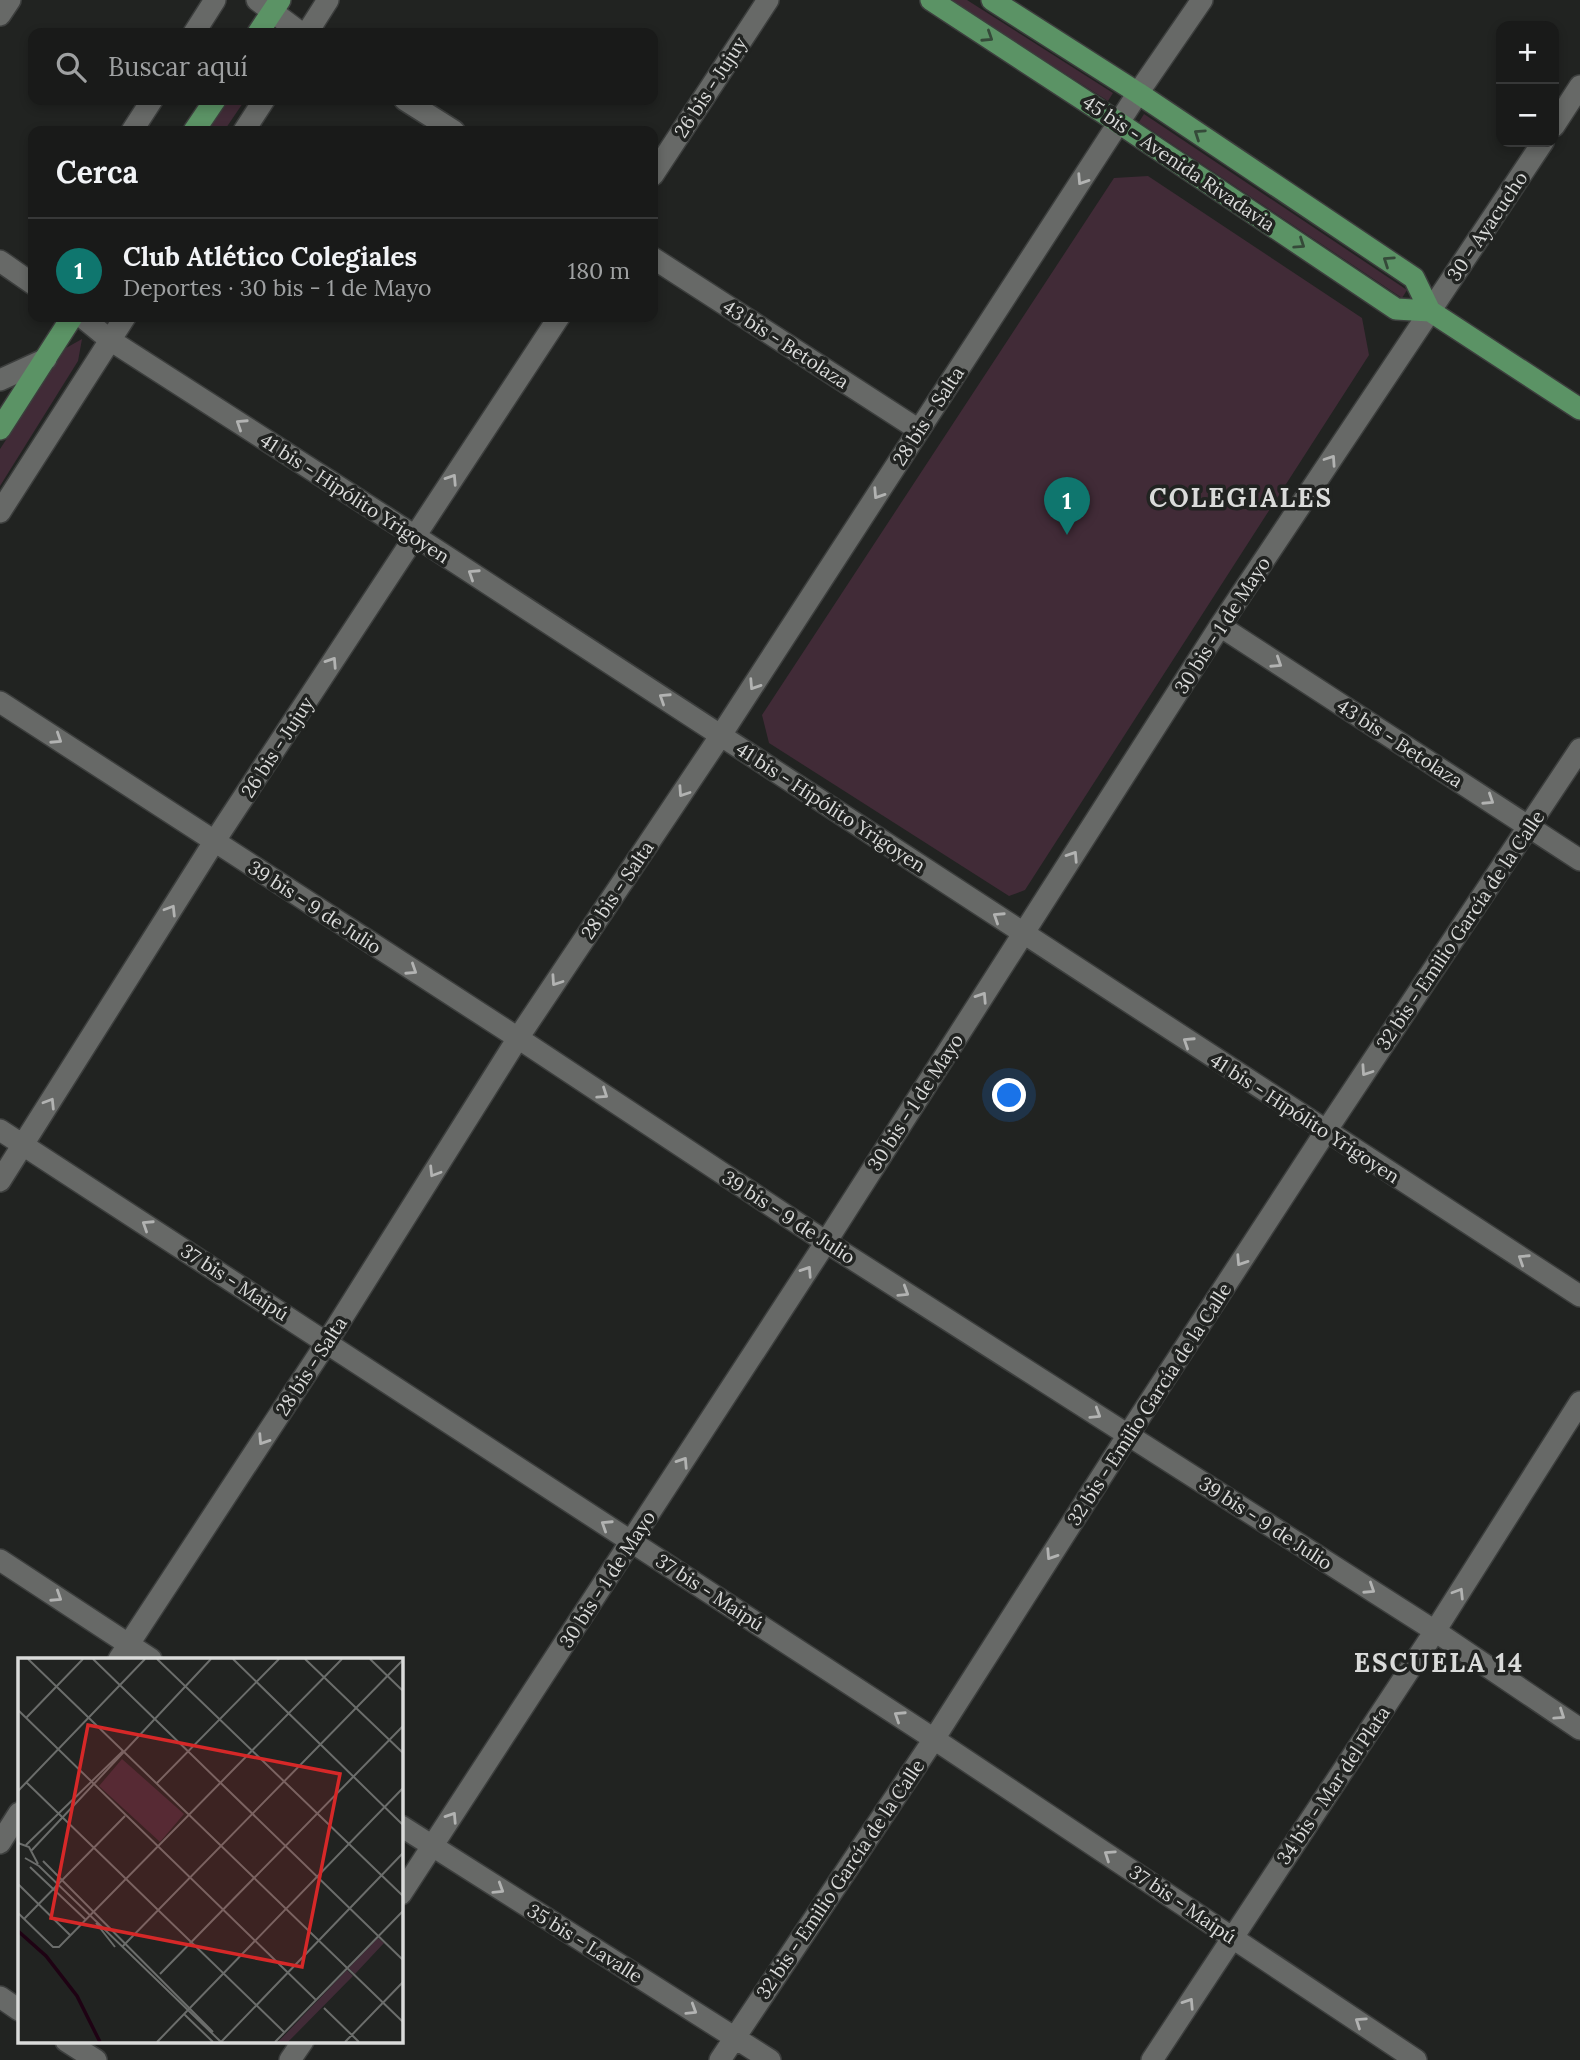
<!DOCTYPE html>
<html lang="es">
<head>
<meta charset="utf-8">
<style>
	:root { --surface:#191a19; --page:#222322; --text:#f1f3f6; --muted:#9fa1a2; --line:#373838; --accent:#0f766e }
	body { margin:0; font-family:Lora,serif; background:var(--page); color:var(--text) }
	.controls { position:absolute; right:21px; top:21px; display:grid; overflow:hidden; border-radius:14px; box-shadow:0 4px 10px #0003 }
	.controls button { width:63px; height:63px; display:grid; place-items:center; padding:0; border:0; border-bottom:2px solid var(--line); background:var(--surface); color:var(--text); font:35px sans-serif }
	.you { position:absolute; left:1010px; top:1096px; width:24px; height:24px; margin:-18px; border:5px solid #fff; border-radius:50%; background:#1a73e8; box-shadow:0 0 0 10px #1a73e833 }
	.badge { display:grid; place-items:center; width:46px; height:46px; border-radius:50%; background:var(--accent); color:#fff; font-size:23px; font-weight:700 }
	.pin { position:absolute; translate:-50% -58px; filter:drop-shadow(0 2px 4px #0008) }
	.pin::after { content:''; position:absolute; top:37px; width:24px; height:21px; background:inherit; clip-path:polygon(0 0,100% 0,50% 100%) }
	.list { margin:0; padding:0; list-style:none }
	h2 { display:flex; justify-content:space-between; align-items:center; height:91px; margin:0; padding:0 28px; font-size:30px }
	h2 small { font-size:23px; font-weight:400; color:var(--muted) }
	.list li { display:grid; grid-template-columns:46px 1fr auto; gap:21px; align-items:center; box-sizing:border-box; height:105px; padding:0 28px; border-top:2px solid var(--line) }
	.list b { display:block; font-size:26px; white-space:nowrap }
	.list p { margin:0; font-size:23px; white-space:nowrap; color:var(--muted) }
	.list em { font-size:23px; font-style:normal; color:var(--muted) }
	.icon { flex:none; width:38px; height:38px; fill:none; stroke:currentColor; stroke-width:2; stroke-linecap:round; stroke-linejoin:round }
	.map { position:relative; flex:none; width:1580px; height:2060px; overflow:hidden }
	.search { position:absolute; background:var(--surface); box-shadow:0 4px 10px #0003; left:28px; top:28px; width:630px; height:77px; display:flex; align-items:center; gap:18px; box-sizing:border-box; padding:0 24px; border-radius:14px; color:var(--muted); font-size:26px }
	.panel { position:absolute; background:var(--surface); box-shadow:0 4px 10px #0003; left:28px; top:126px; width:630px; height:196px; border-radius:14px }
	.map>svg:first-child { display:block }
</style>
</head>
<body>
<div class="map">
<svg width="1580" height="2060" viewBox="0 0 1580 2060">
	<rect width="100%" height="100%" fill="#212321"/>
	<path fill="#412b37" d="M950 0H967L1113 93 1108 101Z
		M228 100H245L224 131H207Z
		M1144 114 1407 290 1402 298 1139 122Z
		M1148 176 1362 318 1369 355 1025 890 1009 896 769 743 762 715 1114 178Z
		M82 339 78 361 0 486V449L66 348Z"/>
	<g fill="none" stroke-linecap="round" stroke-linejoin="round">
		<defs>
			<path id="minor" d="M257 0 301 33
				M0 15 10 0
				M194 33 215 0
				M307 33 328 0
				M405 100 454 131
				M1554 126 1580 86
				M132 131 152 100
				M244 131 264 100
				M653 175 768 0
				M653 258 919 430
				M0 261 33 284
				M82 317 110 340 415 536 1580 1296
				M0 380 46 359
				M0 512 125 317
				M1220 626 1580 860
				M0 702 518 1038 826 1242 1435 1631 1580 1729
				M0 1130 934 1739 1416 2060
				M0 1181 214 842 559 317
				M0 1560 151 1659
				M119 1659 327 1342 518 1038 721 735 1138 93 1202 0
				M401 1826 770 2060
				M0 1843 19 1813
				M401 1894 826 1242 1220 626 1543 142
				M0 1997 19 2010
				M66 2041 96 2060
				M290 2060 303 2041
				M720 2060 934 1739 1128 1435 1326 1131 1580 749
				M1152 2060 1435 1631 1580 1402"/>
			<path id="major" d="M931 0 1119 123 1396 309 1430 311 1580 409
				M992 0 1138 93 1414 278 1430 311
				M258 33 280 0
				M194 131 215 100
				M0 429 72 317"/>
		</defs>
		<use href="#minor" stroke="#3c3e3d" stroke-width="24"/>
		<use href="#major" stroke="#3c3e3d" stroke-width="24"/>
		<use href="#minor" stroke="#676967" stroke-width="21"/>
		<use href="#major" stroke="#5b9365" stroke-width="21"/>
	</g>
	<defs><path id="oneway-chevron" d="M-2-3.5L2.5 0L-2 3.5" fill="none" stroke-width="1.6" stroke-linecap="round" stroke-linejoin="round" transform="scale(1.75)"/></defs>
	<g stroke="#354a39">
		<use href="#oneway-chevron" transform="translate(988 37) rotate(33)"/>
		<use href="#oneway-chevron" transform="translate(1199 134) rotate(-146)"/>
		<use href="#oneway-chevron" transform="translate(1300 244) rotate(34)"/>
		<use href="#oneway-chevron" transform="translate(1388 261) rotate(-146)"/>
	</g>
	<g stroke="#b2b3b2">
		<use href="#oneway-chevron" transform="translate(1082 180) rotate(123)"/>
		<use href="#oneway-chevron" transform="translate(241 424) rotate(-147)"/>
		<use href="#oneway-chevron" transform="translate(1331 460) rotate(-56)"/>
		<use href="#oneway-chevron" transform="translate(452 479) rotate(-57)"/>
		<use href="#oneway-chevron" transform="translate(878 494) rotate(123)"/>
		<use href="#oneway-chevron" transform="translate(473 574) rotate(-147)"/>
		<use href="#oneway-chevron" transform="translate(332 662) rotate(-57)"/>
		<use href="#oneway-chevron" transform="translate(1277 663) rotate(33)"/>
		<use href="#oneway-chevron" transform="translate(754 685) rotate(123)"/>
		<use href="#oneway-chevron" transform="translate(664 698) rotate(-147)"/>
		<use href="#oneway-chevron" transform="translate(57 739) rotate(33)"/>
		<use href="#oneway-chevron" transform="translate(683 792) rotate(124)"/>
		<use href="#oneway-chevron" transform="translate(1489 800) rotate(33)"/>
		<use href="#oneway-chevron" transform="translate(1073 856) rotate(-57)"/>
		<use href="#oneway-chevron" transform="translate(171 910) rotate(-58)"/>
		<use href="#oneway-chevron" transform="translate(998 917) rotate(-147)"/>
		<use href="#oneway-chevron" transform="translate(412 970) rotate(33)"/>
		<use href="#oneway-chevron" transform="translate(556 981) rotate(124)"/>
		<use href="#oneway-chevron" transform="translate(982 997) rotate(-57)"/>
		<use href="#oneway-chevron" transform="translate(1188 1042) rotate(-147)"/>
		<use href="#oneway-chevron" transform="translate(1366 1071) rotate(124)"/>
		<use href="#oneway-chevron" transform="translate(603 1094) rotate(34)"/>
		<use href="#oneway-chevron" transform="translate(50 1103) rotate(-58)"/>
		<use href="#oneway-chevron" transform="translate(434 1172) rotate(122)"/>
		<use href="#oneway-chevron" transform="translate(147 1225) rotate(-147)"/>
		<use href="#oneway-chevron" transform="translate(1523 1259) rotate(-147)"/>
		<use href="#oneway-chevron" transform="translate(1241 1261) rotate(123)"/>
		<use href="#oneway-chevron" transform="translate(807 1271) rotate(-57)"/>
		<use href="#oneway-chevron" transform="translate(904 1292) rotate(32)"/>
		<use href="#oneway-chevron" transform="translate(1096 1414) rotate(32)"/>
		<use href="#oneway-chevron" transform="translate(263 1440) rotate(123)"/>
		<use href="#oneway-chevron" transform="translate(683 1462) rotate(-57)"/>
		<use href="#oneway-chevron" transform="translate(606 1525) rotate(-147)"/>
		<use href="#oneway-chevron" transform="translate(1051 1555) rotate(123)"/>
		<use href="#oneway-chevron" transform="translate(1370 1589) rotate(33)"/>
		<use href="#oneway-chevron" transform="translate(1459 1593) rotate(-58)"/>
		<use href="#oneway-chevron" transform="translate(57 1597) rotate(33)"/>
		<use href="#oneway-chevron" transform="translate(1560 1715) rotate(34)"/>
		<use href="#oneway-chevron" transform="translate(899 1716) rotate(-147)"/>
		<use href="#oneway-chevron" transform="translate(452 1817) rotate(-57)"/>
		<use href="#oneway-chevron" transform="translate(1109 1855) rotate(-146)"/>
		<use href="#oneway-chevron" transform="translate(499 1889) rotate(32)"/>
		<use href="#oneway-chevron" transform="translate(1189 2003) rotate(-57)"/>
		<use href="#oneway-chevron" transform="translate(692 2010) rotate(32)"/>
		<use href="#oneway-chevron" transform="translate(1360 2022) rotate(-146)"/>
	</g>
	<g text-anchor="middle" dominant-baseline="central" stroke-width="7" stroke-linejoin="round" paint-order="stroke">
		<g font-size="19" fill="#dadbda" stroke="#212321">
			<text transform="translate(710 87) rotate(-57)">26 bis - Jujuy</text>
			<text transform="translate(1179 163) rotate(34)">45 bis - Avenida Rivadavia</text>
			<text transform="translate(1487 226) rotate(-56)">30 - Ayacucho</text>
			<text transform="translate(786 344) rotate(33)">43 bis - Betolaza</text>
			<text transform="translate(928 416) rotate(-57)">28 bis - Salta</text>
			<text transform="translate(355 498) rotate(33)">41 bis - Hipólito Yrigoyen</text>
			<text transform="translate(1222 625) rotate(-57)">30 bis - 1 de Mayo</text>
			<text transform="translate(1400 743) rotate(33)">43 bis - Betolaza</text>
			<text transform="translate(277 747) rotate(-57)">26 bis - Jujuy</text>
			<text transform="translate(831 807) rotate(33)">41 bis - Hipólito Yrigoyen</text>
			<text transform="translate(617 890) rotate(-56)">28 bis - Salta</text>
			<text transform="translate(315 907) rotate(33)">39 bis - 9 de Julio</text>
			<text transform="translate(1460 930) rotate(-56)">32 bis - Emilio García de la Calle</text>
			<text transform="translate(915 1102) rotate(-57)">30 bis - 1 de Mayo</text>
			<text transform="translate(1305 1118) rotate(33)">41 bis - Hipólito Yrigoyen</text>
			<text transform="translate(789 1217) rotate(33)">39 bis - 9 de Julio</text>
			<text transform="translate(235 1282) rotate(33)">37 bis - Maipú</text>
			<text transform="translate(311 1366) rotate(-57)">28 bis - Salta</text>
			<text transform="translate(1149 1404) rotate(-57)">32 bis - Emilio García de la Calle</text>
			<text transform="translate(1266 1523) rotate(33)">39 bis - 9 de Julio</text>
			<text transform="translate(607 1579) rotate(-57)">30 bis - 1 de Mayo</text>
			<text transform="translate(710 1592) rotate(33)">37 bis - Maipú</text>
			<text transform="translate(1333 1785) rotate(-56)">34 bis - Mar del Plata</text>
			<text transform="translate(840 1879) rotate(-56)">32 bis - Emilio García de la Calle</text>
			<text transform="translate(1183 1904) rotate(34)">37 bis - Maipú</text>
			<text transform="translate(585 1943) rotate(32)">35 bis - Lavalle</text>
		</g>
		<g font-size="26" font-weight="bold" letter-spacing="2" fill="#dadbda" stroke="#212321">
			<text x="1241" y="497">COLEGIALES</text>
			<text x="1439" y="1662">ESCUELA 14</text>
		</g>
	</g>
	<g transform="translate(18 1658)">
		<rect width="385" height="385" fill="#212321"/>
		<path d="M104 101 166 156 142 184 81 128ZM360 280 366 285 337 316 331 310ZM329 312 335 318 270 384H260Z" fill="#412b37"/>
		<path fill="none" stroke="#1e0213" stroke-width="3.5" d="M0 273 28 298 59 338 82 384"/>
		<path fill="none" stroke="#6b6d6b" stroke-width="2" d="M10 1 385 364M75 1 385 302M139 1 385 238M215 1 385 167M287 1 385 95M352 1 385 33M0 52 298 342M8 60 65 1M8 124 266 374M138 126 261 1M0 133 127 1M0 185 11 189 20 206M8 187 105 93M13 193 193 1M7 200 21 208 203 384M25 203 195 374M12 209 68 262M0 226 53 278M0 255 35 289H41L324 1M6 261 107 158M78 265 97 289M105 288 385 2M142 316 385 68M306 350 341 384M166 356 195 384M139 384 385 130M203 384 385 195M257 384 385 253M327 384 385 324"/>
		<path fill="#d62828" fill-opacity="0.15" stroke="#d62828" stroke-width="3.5" d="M70 67 322 116 284 309 33 260Z"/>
		<rect width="385" height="385" fill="none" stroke="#dadbda" stroke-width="3.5"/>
	</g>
</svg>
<div class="controls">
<button>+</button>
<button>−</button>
</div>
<div class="you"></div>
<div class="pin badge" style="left:1067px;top:535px">1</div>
<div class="search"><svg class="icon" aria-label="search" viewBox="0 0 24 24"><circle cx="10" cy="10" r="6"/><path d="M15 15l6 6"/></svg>Buscar aquí</div>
<section class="panel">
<h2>Cerca<small></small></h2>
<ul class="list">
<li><span class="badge">1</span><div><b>Club Atlético Colegiales</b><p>Deportes · 30 bis - 1 de Mayo</p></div><em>180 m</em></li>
</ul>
</section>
</div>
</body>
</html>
